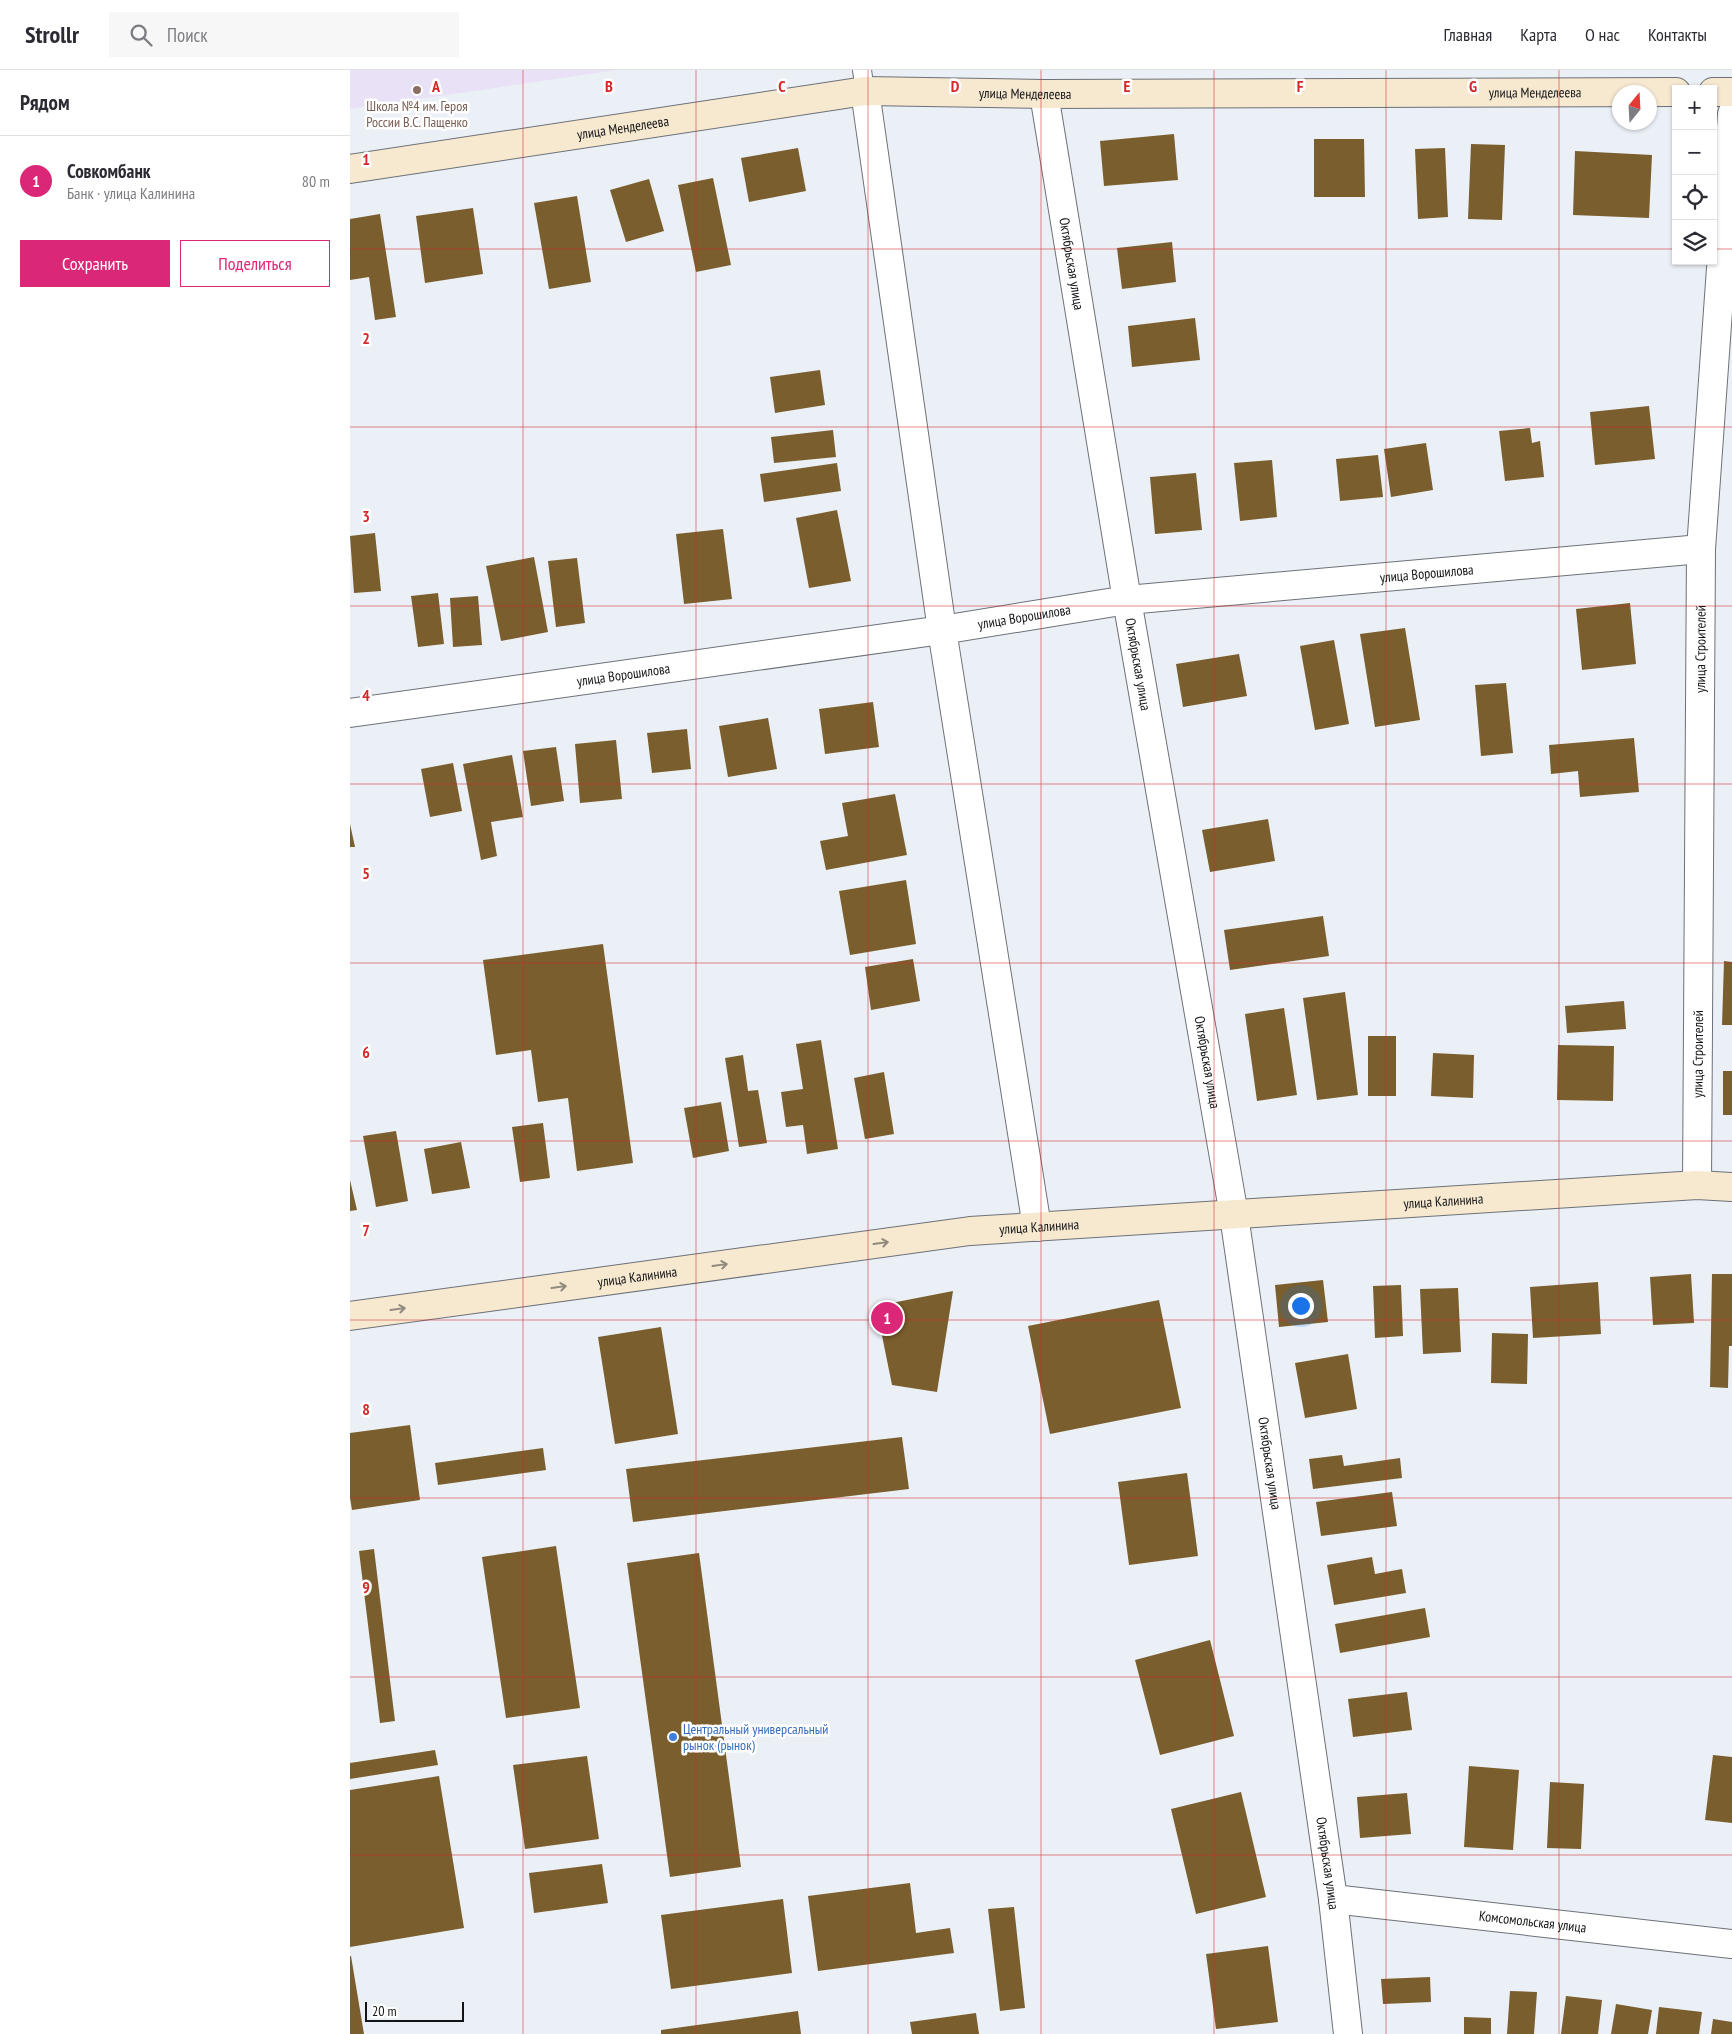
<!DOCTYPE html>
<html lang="ru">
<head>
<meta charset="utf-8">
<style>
	:root { --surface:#fff; --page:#f7f7f7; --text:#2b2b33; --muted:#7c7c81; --line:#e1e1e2; --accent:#db2777 }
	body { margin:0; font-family:"PT Sans Narrow",sans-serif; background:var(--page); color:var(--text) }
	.controls { position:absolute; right:15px; top:15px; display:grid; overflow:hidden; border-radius:0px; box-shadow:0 1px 4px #0004 }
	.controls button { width:45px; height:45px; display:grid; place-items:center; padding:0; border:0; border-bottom:1px solid var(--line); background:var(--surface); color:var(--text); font:25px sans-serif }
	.compass { position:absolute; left:1262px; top:15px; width:45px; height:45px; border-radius:50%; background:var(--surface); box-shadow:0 1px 4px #0004; rotate:18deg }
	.scale { position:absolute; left:15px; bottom:12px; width:99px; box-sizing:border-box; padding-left:5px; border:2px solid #131417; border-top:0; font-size:14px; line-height:18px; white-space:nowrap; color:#131417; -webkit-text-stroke:4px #fff; paint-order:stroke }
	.you { position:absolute; left:950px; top:1235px; width:18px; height:18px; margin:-12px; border:4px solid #fff; border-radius:50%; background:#1a73e8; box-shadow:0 0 0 8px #1a73e833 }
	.badge { display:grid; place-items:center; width:32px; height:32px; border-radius:50%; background:var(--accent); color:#fff; font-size:16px; font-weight:700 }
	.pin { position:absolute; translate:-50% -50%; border:2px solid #fff; box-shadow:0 1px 5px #0006 }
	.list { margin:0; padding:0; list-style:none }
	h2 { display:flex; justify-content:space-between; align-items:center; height:65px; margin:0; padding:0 20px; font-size:21px }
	h2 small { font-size:16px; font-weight:400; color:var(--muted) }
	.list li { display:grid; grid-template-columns:32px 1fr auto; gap:15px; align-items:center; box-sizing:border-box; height:90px; padding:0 20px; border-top:1px solid var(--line) }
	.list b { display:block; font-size:19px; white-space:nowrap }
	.list p { margin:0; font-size:16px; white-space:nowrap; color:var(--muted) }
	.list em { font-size:16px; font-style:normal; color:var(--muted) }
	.actions { display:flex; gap:10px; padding:15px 20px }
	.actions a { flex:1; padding:11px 0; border:1px solid var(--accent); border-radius:0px; text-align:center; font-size:18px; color:var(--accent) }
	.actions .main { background:var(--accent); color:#fff }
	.icon { flex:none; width:28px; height:28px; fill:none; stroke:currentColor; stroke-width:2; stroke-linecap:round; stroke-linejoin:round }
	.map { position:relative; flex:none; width:1382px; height:1964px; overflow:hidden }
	header { display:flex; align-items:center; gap:30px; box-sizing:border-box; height:70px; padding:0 25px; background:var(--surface); border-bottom:1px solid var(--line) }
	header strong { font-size:24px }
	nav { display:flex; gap:28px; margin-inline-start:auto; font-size:18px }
	.search { width:350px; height:45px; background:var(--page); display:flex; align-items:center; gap:12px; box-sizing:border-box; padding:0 18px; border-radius:0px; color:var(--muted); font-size:19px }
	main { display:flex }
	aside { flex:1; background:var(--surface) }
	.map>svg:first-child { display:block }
</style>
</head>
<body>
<header>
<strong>Strollr</strong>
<div class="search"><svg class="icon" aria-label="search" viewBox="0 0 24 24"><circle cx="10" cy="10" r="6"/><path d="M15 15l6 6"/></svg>Поиск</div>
<nav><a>Главная</a><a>Карта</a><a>О нас</a><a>Контакты</a></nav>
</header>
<main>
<aside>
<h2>Рядом<small></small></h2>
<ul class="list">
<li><span class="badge">1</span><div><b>Совкомбанк</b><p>Банк · улица Калинина</p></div><em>80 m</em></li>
</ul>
<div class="actions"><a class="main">Сохранить</a><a>Поделиться</a></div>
</aside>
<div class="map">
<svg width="1382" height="1964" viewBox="0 0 1382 1964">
	<rect width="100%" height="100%" fill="#ebf0f7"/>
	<path fill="#e9e1f6" d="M0 0H267L0 39Z"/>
	<path fill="#7a5e2d" d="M824 64 828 110 754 116 750 71Z
		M964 69H1014L1015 127H964Z
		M1121 74 1155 75 1152 150 1118 149Z
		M448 78 456 121 399 132 391 88Z
		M1095 78 1098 147 1068 149 1065 79Z
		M1225 81 1302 85 1299 148 1223 145Z
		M363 108 381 195 346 202 328 115Z
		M299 109 314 161 276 172 260 120Z
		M227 126 241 212 199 219 184 133Z
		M123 138 133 204 75 213 66 146Z
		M30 144 46 247 25 250 19 207 0 210V149Z
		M822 172 826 212 772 219 767 178Z
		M845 248 850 290 782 297 778 256Z
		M470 300 475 335 425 343 420 307Z
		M1299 336 1305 389 1245 395 1240 342Z
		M1180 358 1182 373 1190 371 1194 407 1155 411 1149 361Z
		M483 360 486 387 424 393 421 367Z
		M1076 373 1083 420 1041 427 1034 379Z
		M1028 385 1033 427 990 431 986 389Z
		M922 390 927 447 890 451 884 393Z
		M487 393 491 421 414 432 410 404Z
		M846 403 852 460 805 464 800 407Z
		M487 440 501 511 459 518 446 448Z
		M373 459 382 529 334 534 326 464Z
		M25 463 31 521 4 523 0 466Z
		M184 487 198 562 151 571 136 496Z
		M227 488 235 553 206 557 198 491Z
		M88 523 94 574 68 577 61 526Z
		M128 526 132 575 103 577 100 528Z
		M1280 533 1286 594 1232 600 1226 539Z
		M1055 558 1070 650 1025 657 1010 564Z
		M984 570 999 654 965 660 950 576Z
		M889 584 897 626 833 637 826 594Z
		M1156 613 1163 683 1131 686 1125 615Z
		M523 632 529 677 475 684 469 639Z
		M418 648 427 699 378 707 369 656Z
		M337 659 341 699 302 703 297 663Z
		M1284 668 1289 722 1230 727 1228 701 1201 704 1199 675Z
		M266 670 272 729 230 733 225 674Z
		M206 677 214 731 181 736 173 681Z
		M162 685 173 747 141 752 147 786 131 790 113 694Z
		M103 693 112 741 80 747 71 699Z
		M545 724 557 785 476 800 470 771 498 766 492 733Z
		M918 749 925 791 860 802 852 760Z
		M0 754 5 777H0Z
		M556 810 566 874 500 885 489 821Z
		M973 846 979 886 880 900 874 860Z
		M253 874 283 1093 227 1101 218 1028 188 1032 181 980 146 985 133 890Z
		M563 889 570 931 521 940 515 897Z
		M1374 891 1382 892V955H1372Z
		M995 922 1008 1025 967 1030 953 928Z
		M1274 931 1276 959 1217 963 1215 936Z
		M934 938 947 1025 907 1031 895 944Z
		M1018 966H1046V1026H1018Z
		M471 970 488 1079 457 1084 453 1055 436 1057 431 1022 453 1019 446 974Z
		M1208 975 1264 976 1263 1031 1207 1030Z
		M1083 983 1124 985 1123 1028 1081 1026Z
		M393 985 398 1021 408 1020 417 1073 389 1077 375 988Z
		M1373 1001H1382V1045H1373Z
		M534 1002 544 1064 515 1069 504 1008Z
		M371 1032 379 1081 343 1088 334 1038Z
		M193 1053 200 1108 170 1112 162 1057Z
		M46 1061 58 1131 26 1137 13 1066Z
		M111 1072 120 1118 82 1124 74 1079Z
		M0 1110 7 1140 0 1141Z
		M1341 1204 1344 1253 1303 1255 1300 1207Z
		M1362 1204H1382V1276H1379L1378 1318 1360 1317Z
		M973 1210 978 1252 929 1257 925 1215Z
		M1248 1212 1251 1264 1183 1268 1180 1217Z
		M1051 1215 1053 1266 1025 1268 1023 1216Z
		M1108 1218 1111 1282 1073 1284 1070 1219Z
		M603 1221 587 1322 542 1315 526 1236Z
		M809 1230 831 1338 700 1364 678 1256Z
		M311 1257 328 1364 265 1374 248 1267Z
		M1142 1263 1178 1264 1177 1314 1141 1313Z
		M998 1284 1007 1339 955 1348 945 1293Z
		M60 1355 70 1430 2 1440 0 1428V1363Z
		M552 1367 559 1419 283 1452 276 1399Z
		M193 1378 196 1400 88 1415 85 1393Z
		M992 1385 994 1396 1050 1388 1052 1408 963 1419 959 1389Z
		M837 1403 848 1486 779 1495 768 1412Z
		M1042 1422 1047 1456 971 1466 966 1432Z
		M206 1476 230 1638 156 1648 132 1487Z
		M24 1479 45 1651 30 1653 9 1481Z
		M349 1483 391 1797 320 1807 277 1493Z
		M1022 1487 1025 1504 1052 1499 1056 1523 984 1535 977 1495Z
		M1075 1538 1080 1567 990 1583 985 1554Z
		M860 1570 884 1666 810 1685 785 1590Z
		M1057 1622 1062 1660 1003 1667 998 1629Z
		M85 1680 88 1695 0 1709V1693Z
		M1363 1685 1382 1687V1753L1355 1750Z
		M237 1686 249 1769 175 1779 163 1695Z
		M1119 1696 1169 1700 1163 1780 1114 1777Z
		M89 1706 114 1858 0 1877V1720Z
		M1200 1712 1234 1714 1231 1779 1197 1778Z
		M891 1722 916 1827 846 1844 821 1739Z
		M1057 1723 1061 1764 1010 1768 1007 1727Z
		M252 1794 258 1833 184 1843 179 1803Z
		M560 1813 566 1863 600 1858 604 1883 468 1901 458 1826Z
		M433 1829 442 1903 321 1919 311 1845Z
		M664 1837 675 1938 650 1941 638 1839Z
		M918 1876 928 1952 866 1959 856 1884Z
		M0 1886H1L14 1964H0Z
		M1080 1907 1081 1932 1033 1934 1031 1909Z
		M1160 1921 1187 1922 1184 1964H1157Z
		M1216 1926 1252 1930 1248 1964H1211Z
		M1266 1934 1302 1940 1298 1964H1261Z
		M1309 1937 1352 1942 1349 1964H1306Z
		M448 1941 451 1964H311V1960Z
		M626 1943 629 1964H562L560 1952Z
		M1114 1947 1141 1948V1964H1114Z
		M1363 1949 1382 1952V1964H1361Z"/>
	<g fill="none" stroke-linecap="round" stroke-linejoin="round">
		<defs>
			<path id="lane" d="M512 0 515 21"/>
			<g id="street">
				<path d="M515 21 592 560 687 1157"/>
				<path id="s1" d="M694 24 777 530 884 1145 983 1829 998 1964"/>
				<path id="s2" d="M0 643 592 560 777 530 1351 479"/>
				<path id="s3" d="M1347 1115 1351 479 1382 44"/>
				<path id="s4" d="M983 1829 1382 1874"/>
			</g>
			<g id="secondary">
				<path d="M1363 22H1382"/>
				<path id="s5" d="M0 99 515 21 694 24 1326 22"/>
				<path id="s6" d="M0 1246 620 1161 1347 1115 1382 1117"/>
			</g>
		</defs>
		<use href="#lane" stroke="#6d7177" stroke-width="20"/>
		<use href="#street" stroke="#6d7177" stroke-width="30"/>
		<use href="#secondary" stroke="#6d7177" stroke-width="30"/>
		<use href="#lane" stroke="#fff" stroke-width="18"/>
		<use href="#street" stroke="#fff" stroke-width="28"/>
		<use href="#secondary" stroke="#f7e8d0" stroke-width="28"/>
	</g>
	<defs><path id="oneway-shaft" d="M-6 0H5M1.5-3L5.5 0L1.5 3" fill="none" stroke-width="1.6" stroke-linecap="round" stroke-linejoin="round" transform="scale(1.25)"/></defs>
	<g stroke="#90897d">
		<use href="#oneway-shaft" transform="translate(531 1173) rotate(-8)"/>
		<use href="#oneway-shaft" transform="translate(370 1195) rotate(-8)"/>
		<use href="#oneway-shaft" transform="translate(209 1217) rotate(-8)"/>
		<use href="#oneway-shaft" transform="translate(48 1239) rotate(-8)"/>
	</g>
	<path fill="none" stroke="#d62828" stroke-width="1" stroke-opacity="0.55" d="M173 0V1964M346 0V1964M518 0V1964M691 0V1964M864 0V1964M1036 0V1964M1209 0V1964M0 179H1326M1363 179H1382M0 357H1382M0 536H1382M0 714H1382M0 893H1382M0 1071H1382M0 1250H1382M0 1428H1382M0 1607H1382M0 1785H1382"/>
	<circle fill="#8d6e63" stroke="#fff" stroke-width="2" cx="67" cy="20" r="5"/>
	<circle fill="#3f7fe0" stroke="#fff" stroke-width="2" cx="323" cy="1667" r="5"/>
	<g text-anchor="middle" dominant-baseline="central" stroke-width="5" stroke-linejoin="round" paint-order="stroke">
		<g font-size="14" fill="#131417" stroke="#fff">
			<text stroke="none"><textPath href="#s5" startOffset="1191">улица Менделеева</textPath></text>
			<text stroke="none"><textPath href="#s5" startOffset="681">улица Менделеева</textPath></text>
			<text stroke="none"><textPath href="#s5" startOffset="276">улица Менделеева</textPath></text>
			<text stroke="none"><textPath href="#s1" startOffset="172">Октябрьская улица</textPath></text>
			<text stroke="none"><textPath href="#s2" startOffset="1086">улица Ворошилова</textPath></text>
			<text stroke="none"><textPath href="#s2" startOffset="681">улица Ворошилова</textPath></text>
			<text stroke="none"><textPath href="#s3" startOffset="536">улица Строителей</textPath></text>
			<text stroke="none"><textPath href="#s1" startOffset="578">Октябрьская улица</textPath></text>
			<text stroke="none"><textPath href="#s2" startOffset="276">улица Ворошилова</textPath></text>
			<text stroke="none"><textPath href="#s3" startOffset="131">улица Строителей</textPath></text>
			<text stroke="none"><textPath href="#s1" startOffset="982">Октябрьская улица</textPath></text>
			<text stroke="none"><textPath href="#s6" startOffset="1100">улица Калинина</textPath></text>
			<text stroke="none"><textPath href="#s6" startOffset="695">улица Калинина</textPath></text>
			<text stroke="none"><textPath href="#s6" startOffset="290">улица Калинина</textPath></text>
			<text stroke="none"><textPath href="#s1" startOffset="1388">Октябрьская улица</textPath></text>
			<text stroke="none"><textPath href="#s1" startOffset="1792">Октябрьская улица</textPath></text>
			<text stroke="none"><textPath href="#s4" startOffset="201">Комсомольская улица</textPath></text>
		</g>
		<g font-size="14" fill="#785e54" stroke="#fff">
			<text x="67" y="36">Школа №4 им. Героя<tspan x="67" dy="16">России В.С. Пащенко</tspan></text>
		</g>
		<g font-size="14" fill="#366cbe" stroke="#fff" text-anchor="start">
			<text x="333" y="1659">Центральный универсальный<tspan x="333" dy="16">рынок (рынок)</tspan></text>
		</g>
	</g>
	<g font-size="16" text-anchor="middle" font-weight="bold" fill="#d62828" stroke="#fff" stroke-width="5" stroke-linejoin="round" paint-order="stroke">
		<text x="86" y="22">A</text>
		<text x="259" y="22">B</text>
		<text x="432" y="22">C</text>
		<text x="605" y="22">D</text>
		<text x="777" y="22">E</text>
		<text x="950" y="22">F</text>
		<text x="1123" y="22">G</text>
		<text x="16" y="95">1</text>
		<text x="16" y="274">2</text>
		<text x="16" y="452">3</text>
		<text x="16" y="631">4</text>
		<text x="16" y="809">5</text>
		<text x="16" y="988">6</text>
		<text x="16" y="1166">7</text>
		<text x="16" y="1345">8</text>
		<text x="16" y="1523">9</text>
	</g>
</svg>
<div class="controls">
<button>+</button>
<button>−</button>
<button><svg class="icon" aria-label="locate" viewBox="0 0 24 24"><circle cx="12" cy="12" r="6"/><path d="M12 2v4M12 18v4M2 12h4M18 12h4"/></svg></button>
<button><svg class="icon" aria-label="layers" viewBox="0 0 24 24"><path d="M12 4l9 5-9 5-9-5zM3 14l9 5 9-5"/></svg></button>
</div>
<svg class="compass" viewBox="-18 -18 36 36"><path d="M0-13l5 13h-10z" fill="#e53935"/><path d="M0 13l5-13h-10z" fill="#7c7c81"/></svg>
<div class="scale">20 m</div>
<div class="you"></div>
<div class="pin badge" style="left:537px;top:1248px">1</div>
</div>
</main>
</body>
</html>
